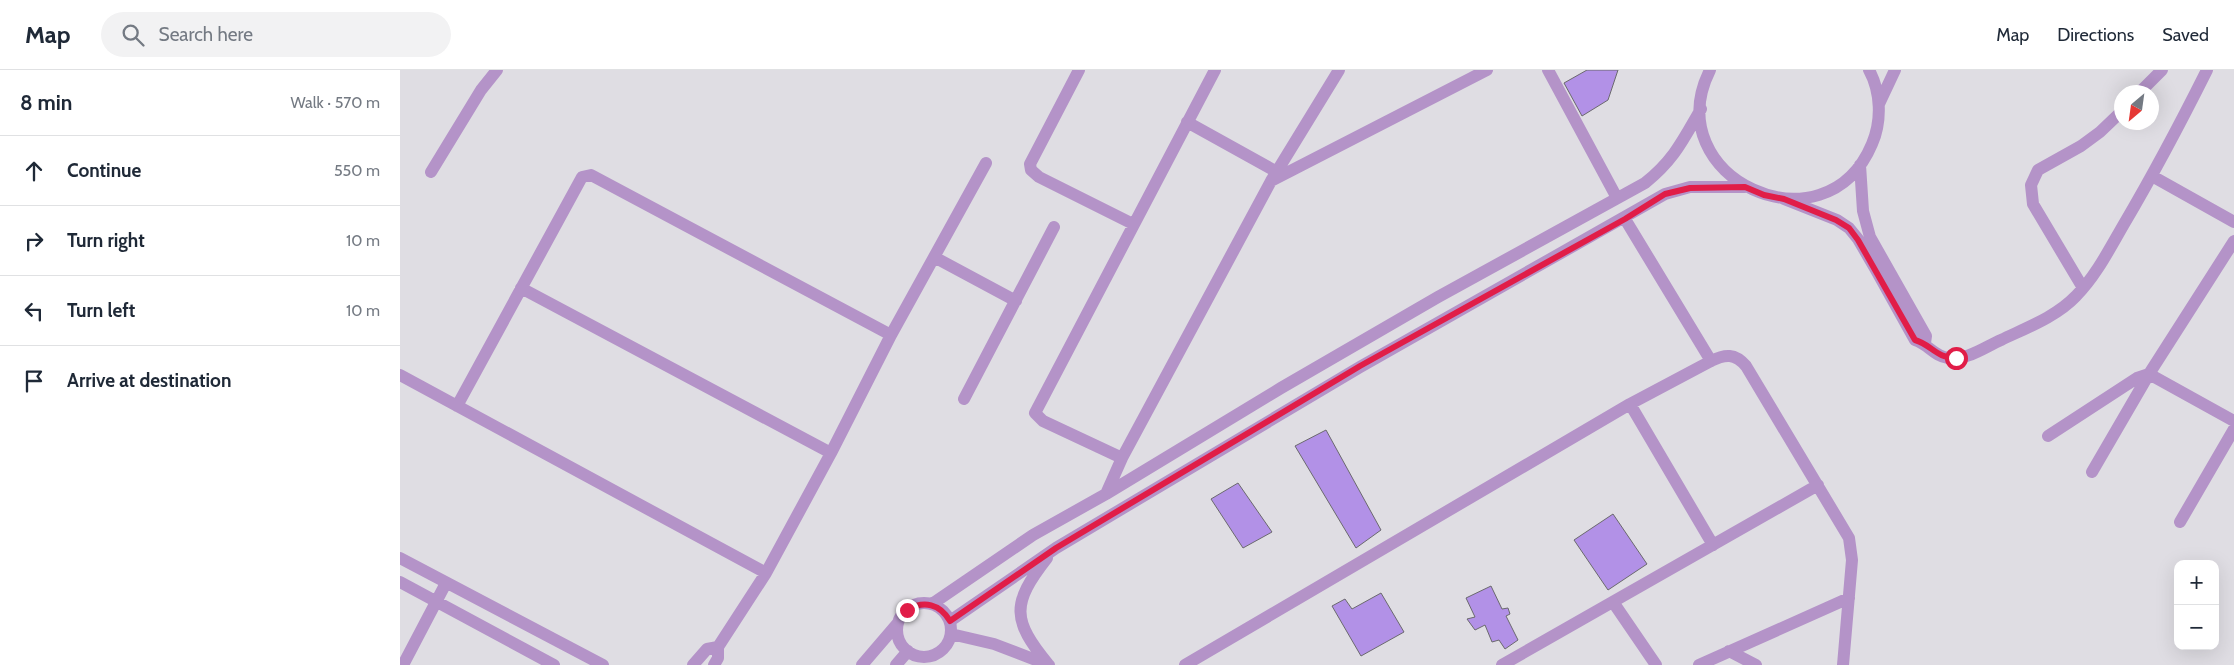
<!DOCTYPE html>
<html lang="en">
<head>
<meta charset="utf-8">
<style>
	:root { --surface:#fff; --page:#f2f2f3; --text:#1f2937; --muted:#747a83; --line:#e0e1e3 }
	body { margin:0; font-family:Cabin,sans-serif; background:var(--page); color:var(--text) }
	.controls { position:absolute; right:15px; bottom:15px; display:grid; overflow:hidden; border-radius:10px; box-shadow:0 5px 20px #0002 }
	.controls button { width:45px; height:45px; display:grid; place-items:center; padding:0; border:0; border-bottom:1px solid var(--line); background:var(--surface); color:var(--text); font:25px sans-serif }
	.compass { position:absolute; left:1714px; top:15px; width:45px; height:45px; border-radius:50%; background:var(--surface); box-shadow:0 5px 20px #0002; rotate:209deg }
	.stop { position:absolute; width:15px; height:15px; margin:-11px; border:4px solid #e11d48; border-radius:50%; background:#fff }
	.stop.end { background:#e11d48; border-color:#fff; box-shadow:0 1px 5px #0008 }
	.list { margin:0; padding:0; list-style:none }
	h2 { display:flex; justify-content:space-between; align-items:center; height:65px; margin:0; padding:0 20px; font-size:21px }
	h2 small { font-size:16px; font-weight:400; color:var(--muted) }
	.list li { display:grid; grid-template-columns:32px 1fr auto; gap:15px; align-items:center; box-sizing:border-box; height:70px; padding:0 20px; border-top:1px solid var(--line) }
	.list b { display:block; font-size:19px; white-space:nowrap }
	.list em { font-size:16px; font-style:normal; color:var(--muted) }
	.icon { flex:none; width:28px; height:28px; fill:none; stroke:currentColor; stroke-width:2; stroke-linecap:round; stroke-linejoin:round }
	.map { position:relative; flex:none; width:1834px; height:595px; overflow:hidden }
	header { display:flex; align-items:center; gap:30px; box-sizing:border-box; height:70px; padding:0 25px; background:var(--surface); border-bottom:1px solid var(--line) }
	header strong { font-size:24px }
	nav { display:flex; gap:28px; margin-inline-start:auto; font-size:18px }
	.search { width:350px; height:45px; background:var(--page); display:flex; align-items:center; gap:12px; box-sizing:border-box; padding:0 18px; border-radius:28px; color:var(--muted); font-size:19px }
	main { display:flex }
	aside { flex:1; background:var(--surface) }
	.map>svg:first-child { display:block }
</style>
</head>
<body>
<header>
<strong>Map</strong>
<div class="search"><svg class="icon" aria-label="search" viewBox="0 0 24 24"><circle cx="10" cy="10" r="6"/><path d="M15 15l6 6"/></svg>Search here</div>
<nav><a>Map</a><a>Directions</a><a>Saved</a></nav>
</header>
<main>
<aside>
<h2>8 min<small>Walk · 570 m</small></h2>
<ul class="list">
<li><svg class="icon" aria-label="ahead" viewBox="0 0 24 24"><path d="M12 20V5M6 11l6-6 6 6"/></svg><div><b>Continue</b></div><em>550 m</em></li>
<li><svg class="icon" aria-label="right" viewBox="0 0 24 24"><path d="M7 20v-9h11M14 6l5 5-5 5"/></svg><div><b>Turn right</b></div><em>10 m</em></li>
<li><svg class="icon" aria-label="left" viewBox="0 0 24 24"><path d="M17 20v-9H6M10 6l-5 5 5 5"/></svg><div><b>Turn left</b></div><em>10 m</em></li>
<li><svg class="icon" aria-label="arrive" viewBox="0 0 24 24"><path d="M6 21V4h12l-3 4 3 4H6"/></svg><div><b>Arrive at destination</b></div></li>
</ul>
</aside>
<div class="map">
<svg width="1834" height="595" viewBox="0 0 1834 595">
	<rect width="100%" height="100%" fill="#dfdde3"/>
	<path fill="#b291e7" stroke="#6b696e" d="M1187 0H1218L1208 30 1182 46 1164 13Z
		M926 360 981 460 956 478 895 376Z
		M838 413 872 462 843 478 811 429Z
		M1213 444 1247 494 1208 520 1174 470Z
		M1091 516 1102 539 1108 538 1110 544 1106 546 1118 570 1105 579 1099 570 1092 572 1085 555 1075 560 1067 549 1075 547 1066 528Z
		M981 523 1004 562 961 586 932 536 945 529 952 539Z"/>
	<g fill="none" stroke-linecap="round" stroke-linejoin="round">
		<path stroke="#b493c8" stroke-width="12" d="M679 0 630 94 631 100 639 107 733 154
			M1148 0 1217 128
			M1310 0C1256 108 1425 186 1472 74 1482 51 1481 22 1469 0
			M1740 22 1762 0
			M1479 34 1495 0
			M787 52 877 102
			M1460 95 1463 141 1470 167 1526 266 1525 273
			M31 102 81 20 97 0
			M1752 106 1834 152
			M871 111 1087 0
			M1384 129 1437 150 1449 158 1458 169 1476 200 1515 270C1528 274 1534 286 1548 288 1566 291 1585 277 1601 270 1626 258 1656 247 1676 226 1696 206 1710 178 1724 154 1754 103 1781 52 1807 0
			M1225 149 1311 291
			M534 187 616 231
			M121 218 431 383
			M1683 218 1633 134 1631 115 1638 100 1681 76 1700 62 1722 41
			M0 305 366 503
			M564 329 654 157
			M1230 334 1313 475
			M57 336 182 107 191 105 491 265
			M1648 366 1737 308 1749 304 1834 171
			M722 388 643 351 635 343 815 0
			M1692 402 1749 304 1834 351
			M706 424 722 388 871 111 939 0
			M1780 452 1834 359
			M0 488 203 595
			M647 488C611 534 612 550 648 594
			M0 512 154 595
			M1213 532 1256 595
			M497 560a27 27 0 1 1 54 0a27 27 0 1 1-54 0Z
			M532 534 633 465 706 424 881 318 1038 227 1245 113C1274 90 1283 70 1301 39
			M550 551 656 478 960 297 1265 124 1290 117H1345
			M551 564 594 574 649 595
			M1329 581 1356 595
			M3 595 46 513
			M293 595 307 579 318 577
			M314 595 318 588V577L366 503 431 383 491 265 586 93
			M462 595 498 553
			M496 595 508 581
			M785 595 1230 334 1311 291C1325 284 1335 283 1346 296L1449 468 1452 490 1443 595
			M1102 595 1418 415
			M1299 595 1449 528"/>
	</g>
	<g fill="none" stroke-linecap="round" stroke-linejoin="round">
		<path stroke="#e11d48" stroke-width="6" d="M507 540C524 530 540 534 550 551L656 478 960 296 1225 149 1265 124 1290 118 1345 117 1364 125 1384 129 1436 150 1449 158 1458 170 1515 270C1532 275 1536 288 1556 288"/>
	</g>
</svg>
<div class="controls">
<button>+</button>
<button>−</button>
</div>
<svg class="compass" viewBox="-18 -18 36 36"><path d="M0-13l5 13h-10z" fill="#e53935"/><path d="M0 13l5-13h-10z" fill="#747a83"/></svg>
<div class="stop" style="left:1556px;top:288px"></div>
<div class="stop end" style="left:507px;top:540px"></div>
</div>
</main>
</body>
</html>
